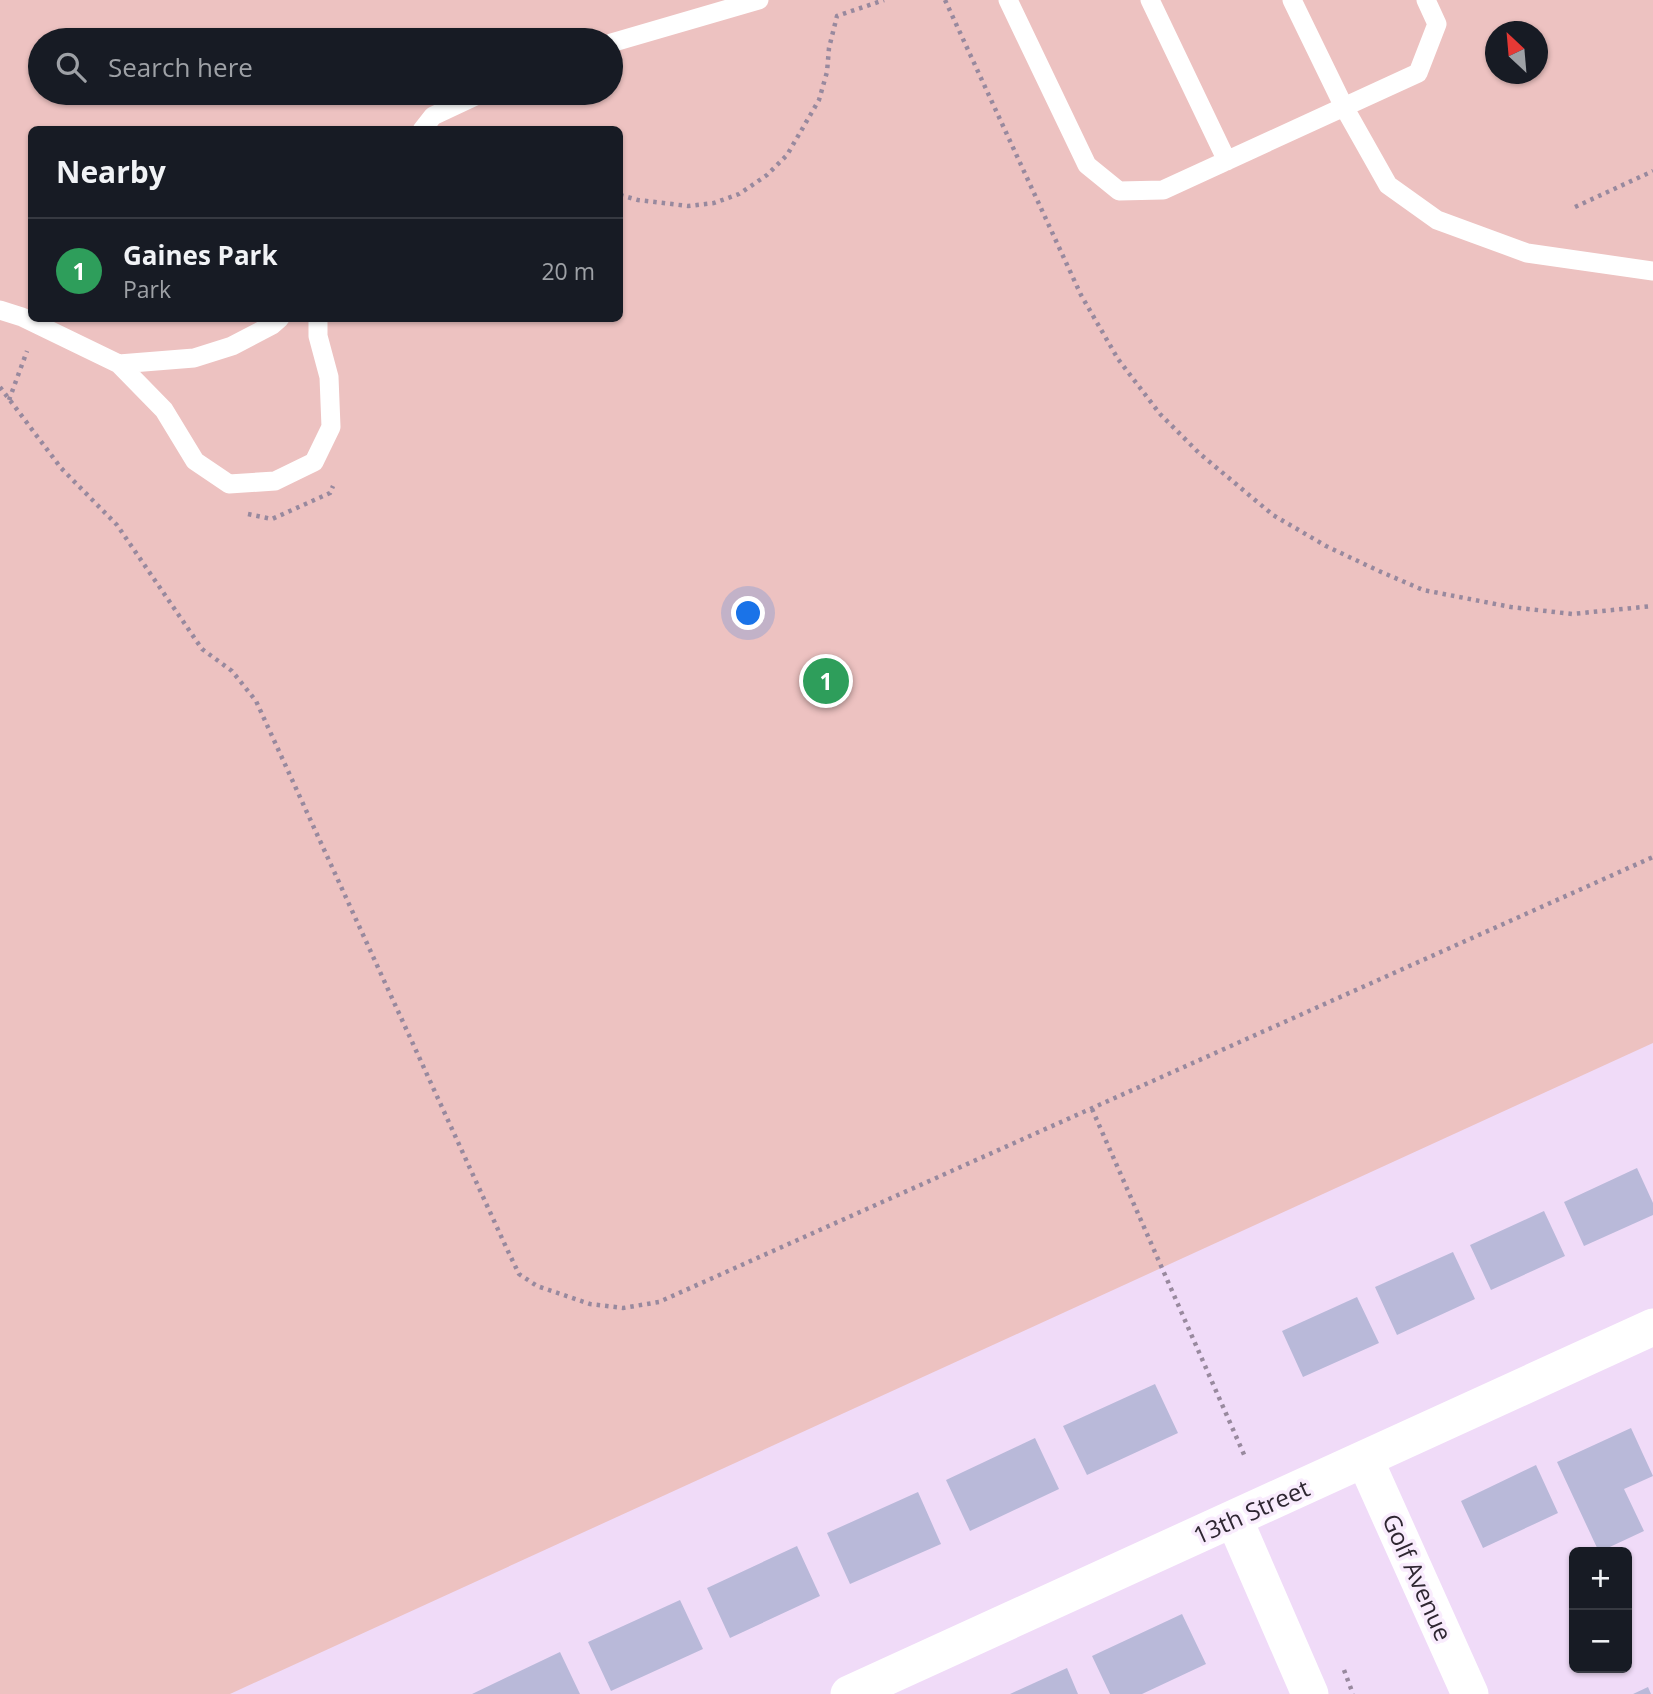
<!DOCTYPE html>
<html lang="en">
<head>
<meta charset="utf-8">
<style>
	:root { --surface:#171b24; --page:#20242c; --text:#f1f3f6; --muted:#9ea1a6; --line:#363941; --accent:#db2777 }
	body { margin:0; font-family:"Open Sans",sans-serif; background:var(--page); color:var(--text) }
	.controls { position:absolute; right:21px; bottom:21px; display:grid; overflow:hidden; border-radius:10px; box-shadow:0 2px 5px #0004 }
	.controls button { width:63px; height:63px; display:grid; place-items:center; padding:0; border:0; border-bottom:2px solid var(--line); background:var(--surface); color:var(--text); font:35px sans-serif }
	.compass { position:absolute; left:1485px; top:21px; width:63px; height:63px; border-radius:50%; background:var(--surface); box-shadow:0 2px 5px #0004; rotate:334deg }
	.you { position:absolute; left:749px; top:614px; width:24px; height:24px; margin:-18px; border:5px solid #fff; border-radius:50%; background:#1a73e8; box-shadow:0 0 0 10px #1a73e833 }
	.badge { display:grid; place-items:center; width:46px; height:46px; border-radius:50%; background:var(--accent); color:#fff; font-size:23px; font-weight:700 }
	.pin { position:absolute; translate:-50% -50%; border:4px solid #fff; box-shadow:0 2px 7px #0006 }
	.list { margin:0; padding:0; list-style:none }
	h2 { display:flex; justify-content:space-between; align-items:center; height:91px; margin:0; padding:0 28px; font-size:30px }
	h2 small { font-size:23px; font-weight:400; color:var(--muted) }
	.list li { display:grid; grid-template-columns:46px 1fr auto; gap:21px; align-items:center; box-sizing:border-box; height:105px; padding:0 28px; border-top:2px solid var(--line) }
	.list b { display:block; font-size:26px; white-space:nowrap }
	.list p { margin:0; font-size:23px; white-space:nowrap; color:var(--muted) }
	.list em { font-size:23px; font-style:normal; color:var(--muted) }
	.icon { flex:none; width:38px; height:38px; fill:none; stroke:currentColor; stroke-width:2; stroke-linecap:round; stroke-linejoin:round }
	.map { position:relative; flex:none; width:1653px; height:1694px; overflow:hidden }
	.search { position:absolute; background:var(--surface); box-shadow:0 2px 5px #0004; left:28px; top:28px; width:595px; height:77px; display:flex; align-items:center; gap:18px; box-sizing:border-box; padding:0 24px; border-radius:38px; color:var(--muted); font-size:26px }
	.panel { position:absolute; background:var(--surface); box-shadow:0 2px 5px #0004; left:28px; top:126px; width:595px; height:196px; border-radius:10px }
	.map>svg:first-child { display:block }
</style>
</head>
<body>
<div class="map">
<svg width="1653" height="1694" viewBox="0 0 1653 1694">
	<rect width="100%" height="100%" fill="#f0dbf8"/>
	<path fill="#edc2c1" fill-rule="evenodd" d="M0 0H1653V1043L230 1694H0ZM1496 32H1538V74H1496ZM40 40H611V93H40ZM32 130H620V318H32Z"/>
	<path fill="#b9b9d9" d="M1637 1168 1653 1203V1215L1584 1246 1564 1202Z
		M1544 1211 1565 1256 1491 1290 1470 1245Z
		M1453 1252 1475 1299 1397 1335 1375 1287Z
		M1357 1297 1379 1343 1303 1377 1282 1331Z
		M1155 1384 1178 1433 1087 1475 1063 1426Z
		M1631 1428 1653 1476 1624 1489 1644 1531 1599 1552 1557 1462Z
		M1035 1438 1059 1489 970 1531 946 1480Z
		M1536 1465 1558 1513 1483 1548 1461 1501Z
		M918 1492 941 1544 850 1584 827 1533Z
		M797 1546 820 1596 730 1638 707 1588Z
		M680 1600 703 1649 611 1691 588 1642Z
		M1182 1614 1206 1664 1142 1694H1110L1092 1656Z
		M560 1652 580 1694H472Z
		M1067 1668 1078 1694H1010Z
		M1648 1687 1651 1694H1633Z"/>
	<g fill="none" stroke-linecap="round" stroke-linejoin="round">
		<path stroke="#98899e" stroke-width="4.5" stroke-dasharray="3.5 5" stroke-linecap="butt" d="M945 0 1081 295 1118 359 1160 414 1199 453 1273 515 1326 546 1379 571 1423 590 1511 607 1572 614 1653 606
			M620 195 638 200 688 206 714 203 739 194 767 175 787 155 819 100 827 72 829 48 837 16 884 0
			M1575 207 1653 171
			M0 387 61 468 117 525 202 649 232 671 256 701 506 1247 519 1274 537 1286 590 1304 623 1308 659 1302 1653 857
			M9 400 27 351
			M248 514 272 519 330 493 333 486
			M1092 1109 1246 1459
			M1344 1670 1353 1694"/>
		<path stroke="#fff" stroke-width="19" d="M1008 0 1087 165 1119 191 1163 190 1418 73 1437 24 1426 0
			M1150 0 1227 161
			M1292 0 1344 107 1388 185 1437 220 1527 253 1653 271
			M611 43 759 0
			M422 130 433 116 482 93
			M0 310 22 317 119 364 164 410 195 461 229 484 275 481 314 462 331 427 329 377 318 336V318
			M119 364 194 358 232 346 272 325 280 318"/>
		<path stroke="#fff" stroke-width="37" d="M1365 1460 1470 1694
			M1234 1519 1310 1694
			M849 1694 1653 1327"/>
	</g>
	<g text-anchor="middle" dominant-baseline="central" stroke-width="7" stroke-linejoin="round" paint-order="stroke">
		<g font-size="24" fill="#2f2732" stroke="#f9ecfd">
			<text transform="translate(1251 1511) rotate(-24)">13th Street</text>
			<text transform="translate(1418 1577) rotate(66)">Golf Avenue</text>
		</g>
	</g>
</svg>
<div class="controls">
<button>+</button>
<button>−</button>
</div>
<svg class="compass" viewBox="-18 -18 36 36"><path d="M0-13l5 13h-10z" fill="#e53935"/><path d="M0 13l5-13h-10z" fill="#9ea1a6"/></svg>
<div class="you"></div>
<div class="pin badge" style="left:826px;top:681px;background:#2e9e5b">1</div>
<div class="search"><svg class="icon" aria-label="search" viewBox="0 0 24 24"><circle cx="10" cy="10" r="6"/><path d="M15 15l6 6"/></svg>Search here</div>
<section class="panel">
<h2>Nearby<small></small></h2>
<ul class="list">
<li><span class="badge" style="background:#2e9e5b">1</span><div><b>Gaines Park</b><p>Park</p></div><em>20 m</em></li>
</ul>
</section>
</div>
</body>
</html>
